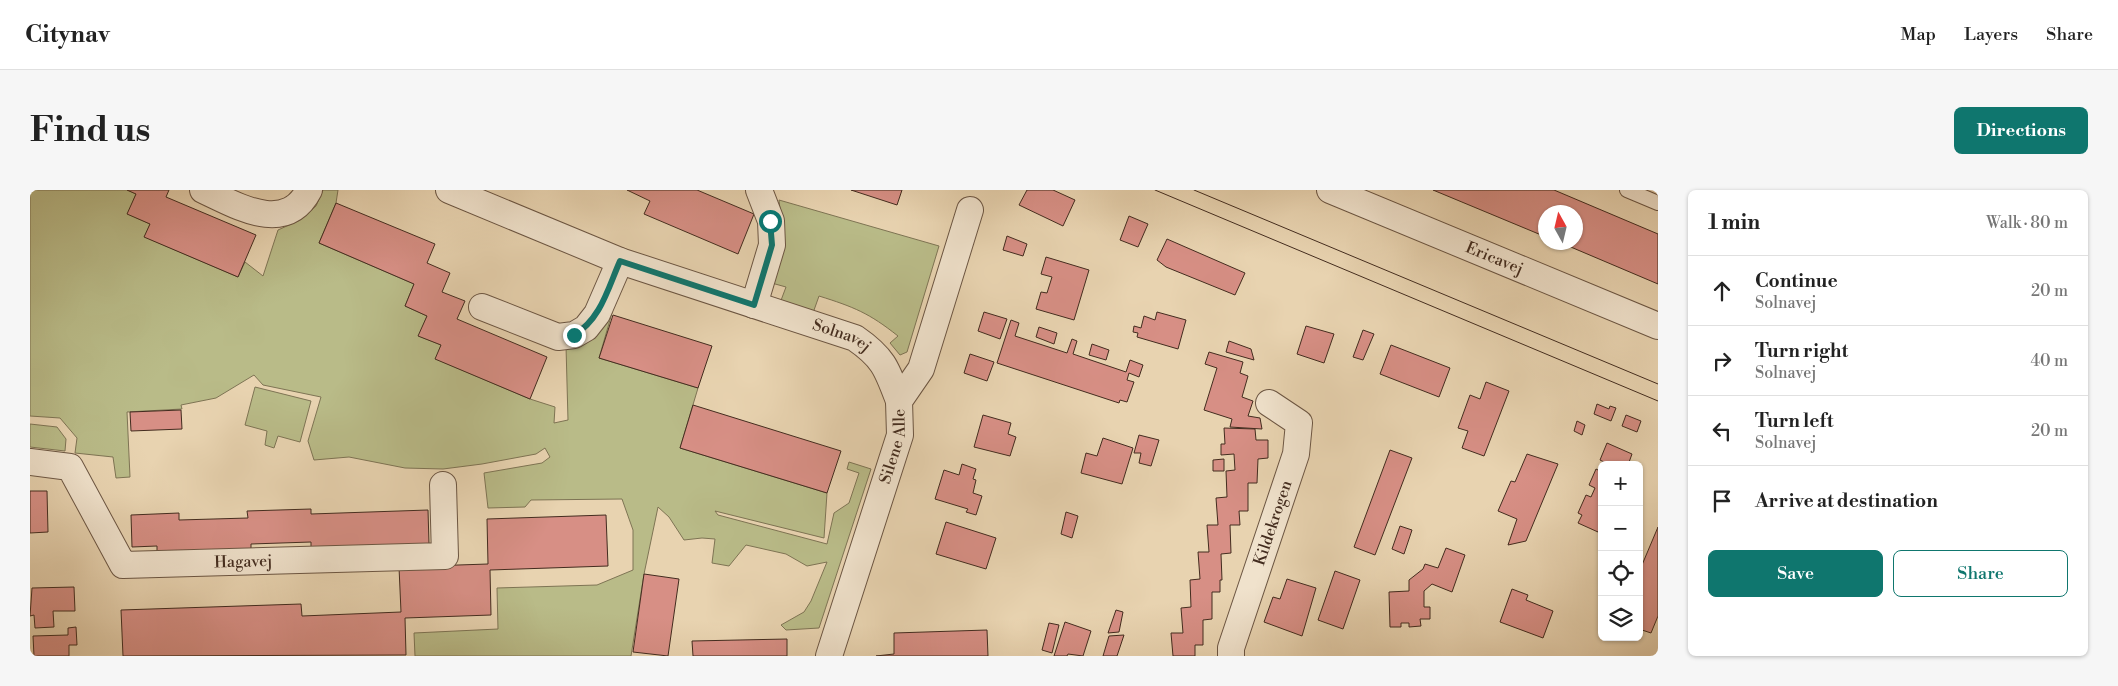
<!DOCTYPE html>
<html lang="en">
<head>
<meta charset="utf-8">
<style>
	:root { --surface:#fff; --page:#f6f6f6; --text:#222; --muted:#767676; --line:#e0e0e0; --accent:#0f766e }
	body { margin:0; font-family:"Libre Bodoni",serif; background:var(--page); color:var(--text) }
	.controls { position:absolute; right:15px; bottom:15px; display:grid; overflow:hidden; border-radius:8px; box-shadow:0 1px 4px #0004 }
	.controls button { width:45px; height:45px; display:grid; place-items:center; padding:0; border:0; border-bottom:1px solid var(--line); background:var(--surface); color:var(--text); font:25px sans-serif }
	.compass { position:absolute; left:1508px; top:15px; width:45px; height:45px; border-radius:50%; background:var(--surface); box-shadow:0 1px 4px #0004; rotate:352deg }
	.stop { position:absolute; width:15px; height:15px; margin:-11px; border:4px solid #0f766e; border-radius:50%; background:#fff }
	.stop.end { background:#0f766e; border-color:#fff; box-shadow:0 1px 5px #0008 }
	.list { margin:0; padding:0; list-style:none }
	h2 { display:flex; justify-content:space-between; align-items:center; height:65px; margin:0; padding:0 20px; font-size:21px }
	h2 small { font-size:16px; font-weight:400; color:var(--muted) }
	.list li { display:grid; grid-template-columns:32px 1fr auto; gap:15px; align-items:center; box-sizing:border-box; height:70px; padding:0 20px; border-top:1px solid var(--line) }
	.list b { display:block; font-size:19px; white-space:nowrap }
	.list p { margin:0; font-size:16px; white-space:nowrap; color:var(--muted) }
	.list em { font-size:16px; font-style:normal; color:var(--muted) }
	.actions { display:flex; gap:10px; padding:15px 20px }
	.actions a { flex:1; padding:11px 0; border:1px solid var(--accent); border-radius:8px; text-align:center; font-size:18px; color:var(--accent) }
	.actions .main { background:var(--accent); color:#fff }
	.icon { flex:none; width:28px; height:28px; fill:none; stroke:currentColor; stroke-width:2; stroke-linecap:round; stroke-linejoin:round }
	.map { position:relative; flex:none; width:1628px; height:466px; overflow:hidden; border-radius:8px }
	header { display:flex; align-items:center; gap:30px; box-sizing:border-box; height:70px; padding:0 25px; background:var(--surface); border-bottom:1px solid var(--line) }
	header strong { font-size:24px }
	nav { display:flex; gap:28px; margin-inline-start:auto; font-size:18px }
	.intro { display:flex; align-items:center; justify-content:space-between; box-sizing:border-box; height:120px; padding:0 30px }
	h1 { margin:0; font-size:35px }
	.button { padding:12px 22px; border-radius:8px; background:var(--accent); color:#fff; font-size:18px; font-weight:700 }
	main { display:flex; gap:30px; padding:0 30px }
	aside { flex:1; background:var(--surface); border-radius:8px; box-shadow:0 1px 4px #0004 }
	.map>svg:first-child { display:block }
</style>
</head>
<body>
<header>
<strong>Citynav</strong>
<nav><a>Map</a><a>Layers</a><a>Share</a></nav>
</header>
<div class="intro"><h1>Find us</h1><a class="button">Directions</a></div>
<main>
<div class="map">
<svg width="1628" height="466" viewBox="0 0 1628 466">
	<rect width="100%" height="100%" fill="#e8d3b0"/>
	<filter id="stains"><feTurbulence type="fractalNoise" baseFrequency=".004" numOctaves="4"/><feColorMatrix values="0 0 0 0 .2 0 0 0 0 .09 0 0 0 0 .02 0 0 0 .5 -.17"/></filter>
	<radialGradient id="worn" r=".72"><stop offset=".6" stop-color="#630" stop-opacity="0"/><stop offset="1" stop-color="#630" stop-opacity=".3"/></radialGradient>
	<path fill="#b9bb88" stroke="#7e7454" d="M0 0H97L106 4 98 24 120 34 115 47 208 87 215 72 233 86 248 40 270 30 286 16 293 0H308L306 13 289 53 384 94 375 116 397 126 389 146 411 155 406 169 500 209 525 217 524 233 538 230 536 156 563 147 582 123 569 168 668 198 650 258 797 303 794 348 685 321 688 325 797 354 804 323 819 313 829 283 817 279 819 272 841 279 789 438 756 440 751 435 774 422 781 411 797 372 777 376 756 364 716 355 699 376 682 373 685 349 672 348 654 350 639 327 628 317 614 384 601 466H385L384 443 468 439 467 398 567 395 603 380V340L592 309 501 310 495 317 458 318 454 283 512 273 520 267 515 258 506 264 452 274 413 279 375 278 319 267 284 270 278 251 291 207 233 195 224 185 186 208 151 215 152 219 97 222 100 287 86 288 83 267 45 263 47 248 30 228 0 226Z
		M749 10 909 56 877 162 870 165 860 153 868 146C839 123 824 117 789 106L783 123 750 113 756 97 738 92 752 38Z
		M225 197 281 211 270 252 248 246 244 258 235 255 237 241 215 235Z
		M0 234 27 237 36 249 35 261 0 257Z"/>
	<path fill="#d78f85" stroke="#432c1f" d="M97 0H139L136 7 226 45 208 87 114 47 120 34 97 24 106 4Z
		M597 0H667L724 24 708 64 614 24 620 11Z
		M821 0H872L867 15Z
		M997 0H1023L1045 10 1033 36 989 15Z
		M1403 0H1524L1628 44V94L1529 52H1546V22H1516V47Z
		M306 13 405 54 397 73 420 83 412 102 435 111 427 129 517 167 500 209 405 169 411 155 388 146 397 126 375 116 384 94 289 53Z
		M1099 26 1118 34 1108 57 1090 50Z
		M977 46 997 54 993 66 973 60Z
		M1137 49 1215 83 1205 105 1136 77 1127 70Z
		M1016 67 1059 80 1044 130 1006 119 1011 102 1017 103 1022 87 1011 84Z
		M954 122 977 129 970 149 948 141Z
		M1127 122 1156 130 1148 159 1107 147 1108 143 1103 142 1104 136 1111 138 1114 126 1125 130Z
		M583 125 682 156 668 198 569 168Z
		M981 130 989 133 985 146 1037 163 1042 149 1047 151 1043 164 1096 182 1100 170 1113 175 1109 187 1099 183 1097 190 1104 192 1097 212 1090 210 1089 213 967 173Z
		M1276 136 1304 144 1294 173 1267 164Z
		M1009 137 1027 143 1024 154 1006 147Z
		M1333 140 1344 144 1333 170 1323 167Z
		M1199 151 1221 159 1224 170 1196 162Z
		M1062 154 1079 160 1076 170 1059 165Z
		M1361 155 1420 178 1409 207 1350 184Z
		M1179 162 1213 172 1210 183 1218 186 1212 207 1223 211 1218 226 1230 228 1232 239 1200 237 1202 229 1174 220 1187 178 1175 174Z
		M940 164 964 172 957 191 934 183Z
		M1456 192 1479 201 1454 266 1432 258 1438 241 1428 238 1440 205 1450 209Z
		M1567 214 1579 219 1580 216 1586 218 1581 231 1564 224Z
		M663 215 811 261 797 303 650 258Z
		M151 220 152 239 101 241 100 222Z
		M953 225 981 233 978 244 986 247 980 266 944 257Z
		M1596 225 1611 231 1607 242 1592 236Z
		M1547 231 1555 235 1552 245 1544 241Z
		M1194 238 1225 239 1226 250H1238V268L1228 269 1227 293H1218V321H1209L1210 335H1200L1201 363 1191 364 1192 390H1190V402H1182V429L1173 430V455H1165V466H1143L1141 443H1153L1151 418 1161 417 1160 390 1170 389 1168 362H1179L1177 335H1188L1186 308 1197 307 1196 281 1205 280 1204 264 1191 265V254H1195Z
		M1109 245 1129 250 1121 276 1109 273 1111 263H1104Z
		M1073 248 1103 258 1092 294 1051 283 1056 263 1067 266Z
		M1577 253 1602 264 1598 275H1573L1574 272 1570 270Z
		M1360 260 1382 268 1345 365 1324 357Z
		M1497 264 1528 274 1496 351 1478 355 1487 329 1468 321 1481 291 1485 292Z
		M1194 269V281H1183V270Z
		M932 274 946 279 943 289 946 290 943 303 952 306 946 325 936 322 938 319 905 309 914 280 929 285Z
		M1572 277V333L1568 342 1548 333 1552 325 1548 323 1556 305 1561 307 1565 298 1559 295 1566 279 1570 281Z
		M0 301H17L18 342 0 343Z
		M281 319V324L398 320 399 354 281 358V352L221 354V359L127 362V356L102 357 101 325 149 323V330L218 328 217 321Z
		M1036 322 1048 326 1042 348 1031 344Z
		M576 325 578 376 460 380 461 425 375 428 376 465 93 466 91 420 271 414 272 426 371 422 369 377 458 374 457 329Z
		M916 332 966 348 956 379 906 364Z
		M1370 336 1382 340 1374 364 1362 359Z
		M1628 337V426L1621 443 1609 439V382Z
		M1416 358 1435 365 1422 402 1402 394 1394 401V417H1400V429H1390L1391 436 1379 437V433H1371V437H1360L1359 402 1379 401V390L1393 379 1395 374 1408 378Z
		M1305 381 1330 390 1313 439 1288 430Z
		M614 384 649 389 638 466 603 462Z
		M1257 389 1286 398 1272 446 1234 432 1243 407 1250 409Z
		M44 397 45 421H23L24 437 5 438 4 425 0 426 2 398Z
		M1482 399 1498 405 1496 410 1523 421 1513 448 1470 432Z
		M1086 420 1093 422 1089 442 1078 443Z
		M1035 432 1061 441 1053 466 1038 464 1037 466H1024Z
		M1019 433 1029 435 1022 463 1012 460Z
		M46 437 47 455H39V466H4L3 446 38 445V438Z
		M957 440 958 466H846L864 464V443Z
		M1094 445 1087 466H1073L1079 446Z
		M757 449V466H663L662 451Z"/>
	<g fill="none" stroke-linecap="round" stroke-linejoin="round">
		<defs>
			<path id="service" d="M1597 0 1628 13"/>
			<g id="minor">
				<path d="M173 0C206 15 255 46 279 0"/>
				<path id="s1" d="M419 0 590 71 825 148C854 168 857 179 869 211"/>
				<path id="s2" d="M1300 0 1628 136"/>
				<path d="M724 115 742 55 741 31 729 0"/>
				<path d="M452 117 528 147 544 145 556 138 567 124 590 71"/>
				<path id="s3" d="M0 272 40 277 93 375 415 366 413 295"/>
				<path id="s4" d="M799 466 870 245 869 211 891 179 940 20"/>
				<path id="s5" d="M1201 466V458L1266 264 1269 233 1239 213"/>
			</g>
		</defs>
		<use href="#service" stroke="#6c5643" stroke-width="16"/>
		<use href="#minor" stroke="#6c5643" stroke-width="28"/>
		<use href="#service" stroke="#f0e2cc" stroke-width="14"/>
		<use href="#minor" stroke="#f0e2cc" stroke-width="26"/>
		<path stroke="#432c1f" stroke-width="1" d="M1125 0 1628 211
			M1164 0 1628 194"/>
	</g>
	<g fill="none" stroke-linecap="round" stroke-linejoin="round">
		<path stroke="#0f766e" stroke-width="6" d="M544 145C571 129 578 98 590 71L724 115 742 55 740 31"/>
	</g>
	<g text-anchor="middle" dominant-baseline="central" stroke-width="5" stroke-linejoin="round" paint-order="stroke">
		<g font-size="16" fill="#432c1f" stroke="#f0e2cc">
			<text stroke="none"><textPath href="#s2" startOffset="178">Ericavej</textPath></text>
			<text stroke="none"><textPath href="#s1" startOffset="419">Solnavej</textPath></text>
			<text stroke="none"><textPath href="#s4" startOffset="220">Silene Alle</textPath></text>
			<text stroke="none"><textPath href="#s5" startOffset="140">Kildekrogen</textPath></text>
			<text stroke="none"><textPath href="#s3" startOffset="272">Hagavej</textPath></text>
		</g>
	</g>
	<rect width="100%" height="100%" filter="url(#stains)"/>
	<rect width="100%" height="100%" fill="url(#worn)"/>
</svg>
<div class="controls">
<button>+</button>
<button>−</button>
<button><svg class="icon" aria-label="locate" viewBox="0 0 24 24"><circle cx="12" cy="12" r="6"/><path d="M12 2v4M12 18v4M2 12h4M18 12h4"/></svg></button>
<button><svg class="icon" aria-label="layers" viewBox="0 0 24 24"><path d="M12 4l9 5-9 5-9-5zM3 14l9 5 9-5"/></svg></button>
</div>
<svg class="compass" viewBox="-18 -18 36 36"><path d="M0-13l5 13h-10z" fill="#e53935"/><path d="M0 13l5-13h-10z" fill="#767676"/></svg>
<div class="stop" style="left:740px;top:31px"></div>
<div class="stop end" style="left:544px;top:145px"></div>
</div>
<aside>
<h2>1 min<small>Walk · 80 m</small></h2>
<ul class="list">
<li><svg class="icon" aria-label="ahead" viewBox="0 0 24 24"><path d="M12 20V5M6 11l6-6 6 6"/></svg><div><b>Continue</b><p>Solnavej</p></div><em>20 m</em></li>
<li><svg class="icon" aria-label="right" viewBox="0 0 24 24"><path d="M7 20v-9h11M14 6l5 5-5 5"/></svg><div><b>Turn right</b><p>Solnavej</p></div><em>40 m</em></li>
<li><svg class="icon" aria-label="left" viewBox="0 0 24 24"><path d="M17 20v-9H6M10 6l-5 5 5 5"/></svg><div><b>Turn left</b><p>Solnavej</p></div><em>20 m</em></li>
<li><svg class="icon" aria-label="arrive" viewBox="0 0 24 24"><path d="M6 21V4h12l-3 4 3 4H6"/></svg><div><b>Arrive at destination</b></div></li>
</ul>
<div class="actions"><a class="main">Save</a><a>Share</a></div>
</aside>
</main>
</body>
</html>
